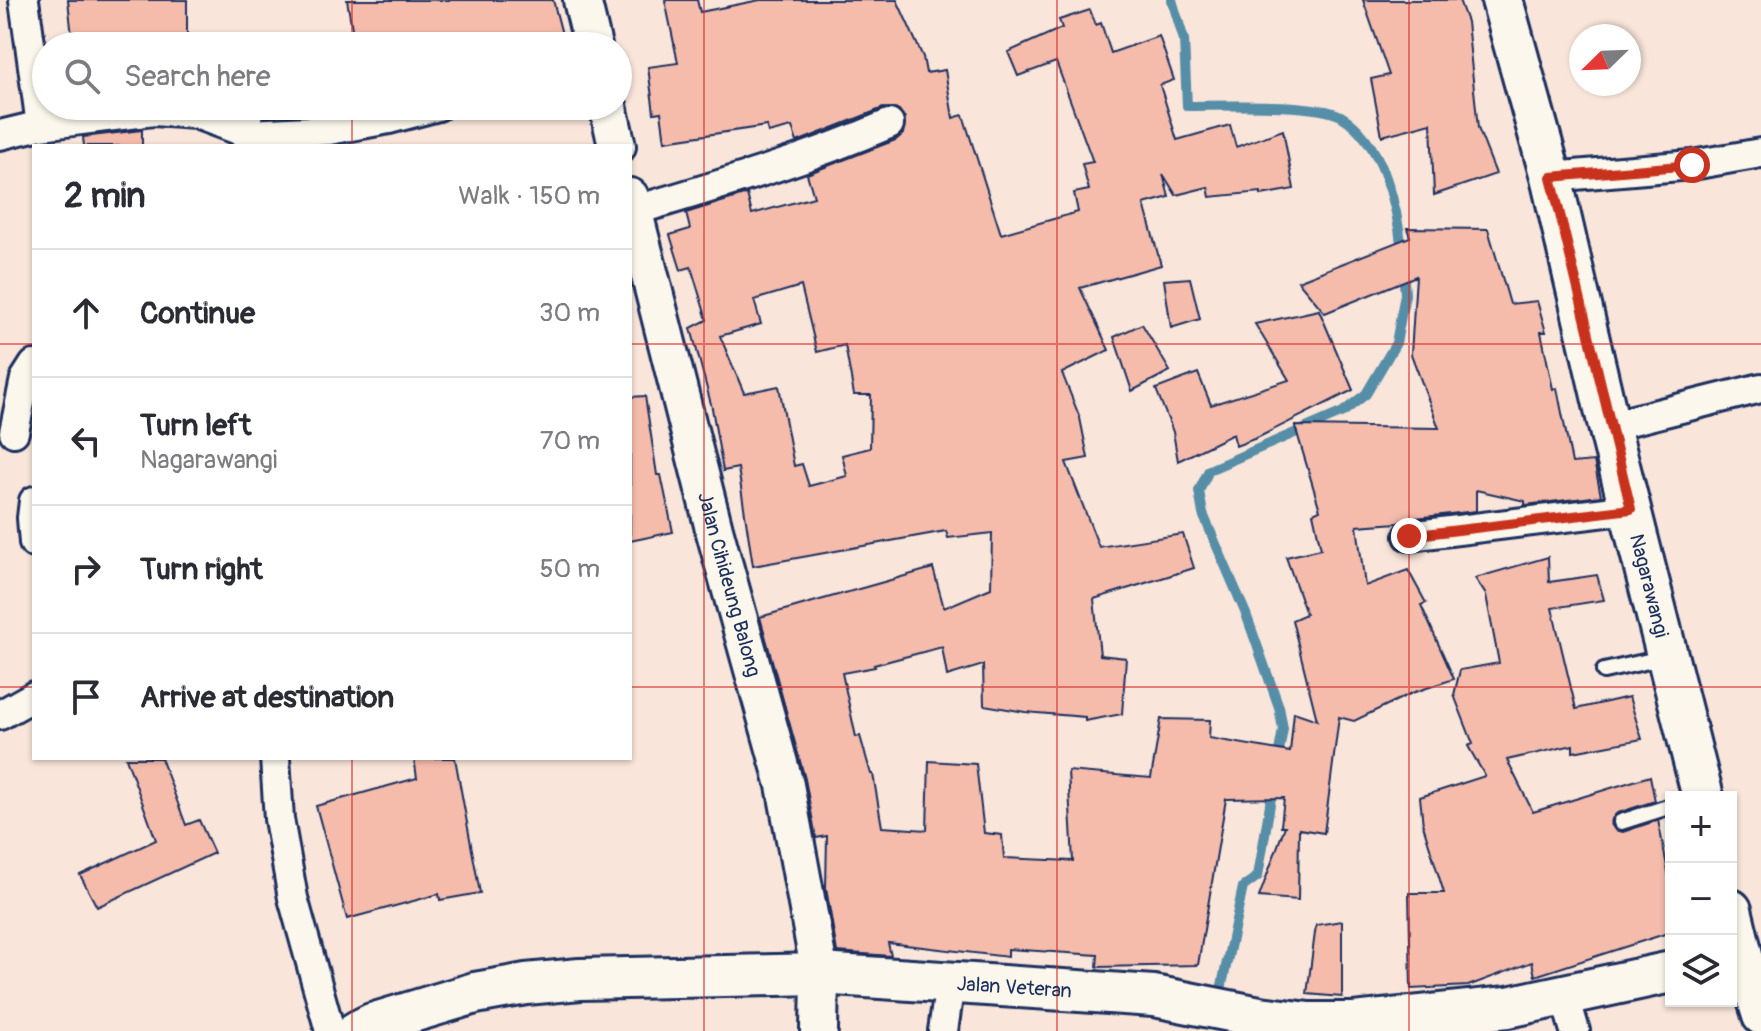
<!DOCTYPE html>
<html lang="en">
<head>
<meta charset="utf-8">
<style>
	:root { --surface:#fff; --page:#f2f2f3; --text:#2b2b33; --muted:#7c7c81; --line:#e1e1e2 }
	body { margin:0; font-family:Pangolin,sans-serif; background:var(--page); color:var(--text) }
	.controls { position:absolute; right:24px; bottom:24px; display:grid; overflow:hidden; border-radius:0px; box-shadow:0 2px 6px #0004 }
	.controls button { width:72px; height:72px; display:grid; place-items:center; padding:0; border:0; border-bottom:2px solid var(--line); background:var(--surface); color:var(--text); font:40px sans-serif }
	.compass { position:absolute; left:1569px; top:24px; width:72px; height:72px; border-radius:50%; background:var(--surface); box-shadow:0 2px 6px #0004; rotate:247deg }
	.stop { position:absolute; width:24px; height:24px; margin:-18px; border:6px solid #c8321e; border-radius:50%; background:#fff }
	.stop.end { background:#c8321e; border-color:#fff; box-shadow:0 2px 8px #0008 }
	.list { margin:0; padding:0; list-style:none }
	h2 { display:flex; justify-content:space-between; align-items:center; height:104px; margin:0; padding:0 32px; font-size:34px }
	h2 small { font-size:26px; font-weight:400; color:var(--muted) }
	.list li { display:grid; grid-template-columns:52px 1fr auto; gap:24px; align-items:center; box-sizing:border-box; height:128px; padding:0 32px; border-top:2px solid var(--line) }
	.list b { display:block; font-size:30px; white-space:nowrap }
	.list p { margin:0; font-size:26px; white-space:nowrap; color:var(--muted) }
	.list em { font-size:26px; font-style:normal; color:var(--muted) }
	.icon { flex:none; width:44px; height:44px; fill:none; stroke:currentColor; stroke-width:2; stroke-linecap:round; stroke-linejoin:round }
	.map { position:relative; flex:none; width:1761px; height:1031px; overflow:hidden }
	.search { position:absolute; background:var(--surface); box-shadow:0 2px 6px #0004; left:32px; top:32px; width:600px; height:88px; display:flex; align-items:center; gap:20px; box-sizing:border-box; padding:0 28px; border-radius:44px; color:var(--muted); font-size:30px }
	.panel { position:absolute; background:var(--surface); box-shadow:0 2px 6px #0004; left:32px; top:144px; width:600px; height:616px; border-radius:0px }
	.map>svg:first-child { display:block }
</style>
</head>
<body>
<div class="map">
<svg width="1761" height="1031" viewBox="0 0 1761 1031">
	<rect width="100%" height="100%" fill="#f9e5d9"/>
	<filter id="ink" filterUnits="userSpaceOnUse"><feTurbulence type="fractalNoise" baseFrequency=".0125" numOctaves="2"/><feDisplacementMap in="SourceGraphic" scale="16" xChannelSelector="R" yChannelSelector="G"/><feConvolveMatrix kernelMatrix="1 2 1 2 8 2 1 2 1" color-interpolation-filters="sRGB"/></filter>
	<g filter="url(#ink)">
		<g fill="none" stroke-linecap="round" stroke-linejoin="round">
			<path stroke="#568ea8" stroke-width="10" d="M1172 0 1184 40 1187 106C1220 106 1316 102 1341 116 1383 141 1398 208 1402 253
				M1277 763 1283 729 1279 707 1246 614 1203 514 1199 491 1209 470 1343 412 1366 394 1396 343 1405 294 1403 269
				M1222 985 1243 887 1258 876 1273 786"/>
		</g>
		<path fill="#f5bcac" stroke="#1b2f5e" stroke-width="2" fill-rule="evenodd" d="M68 0H187V46H73Z
			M347 0H553L565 46H537L534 34 491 46H355Z
			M665 0H697L700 12 760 0H897L923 57 926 73 945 70 953 118 963 115 1001 234 1078 212 1074 193 1089 190 1082 164 1093 162 1056 62 1018 76 1008 52 1062 28 1059 20 1090 10 1096 25 1101 23 1111 53 1159 36 1174 80 1160 85 1177 140 1230 125 1236 147 1283 130 1294 189 1261 195V192L1210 197 1208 187 1176 195 1163 174 1169 197 1144 204 1161 265 1080 288 1109 350 1062 373 1080 418 1088 458 1066 462 1099 547 1183 534 1194 568 1094 599 1100 655 1126 658 1122 714 1085 721V717L1025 712 984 705 983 665 947 676 942 647 874 665 875 667 842 673 856 737 860 736 871 774H873L882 827 927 830 929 761 976 764 984 833 1002 835 1004 858 1073 861 1068 771 1151 778 1161 719 1210 720 1209 738 1290 752 1294 712 1317 720 1292 620 1306 614 1286 557 1321 549 1313 513 1320 510 1295 426 1439 428 1411 354 1416 276 1325 313 1298 281 1410 237 1407 228 1488 229 1510 304 1537 301 1546 332H1541L1553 389 1557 388 1572 463 1594 461 1601 496 1525 505V501L1476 490V511L1407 519 1398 523 1357 526 1365 586 1408 570 1426 603 1421 605 1454 679 1412 693 1354 721 1339 717 1324 833 1299 829 1298 900 1259 897 1285 826H1281L1284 798 1226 799 1198 965 1097 967 1098 955 1008 949V957L888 943 891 956 837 952 826 888 827 836 816 838 805 779 760 617 933 568 944 608 991 588 992 533 948 538 946 531 753 566 738 468 723 471 712 408 691 328 707 320 691 267 681 270 670 235 690 229 686 213 747 194 752 214 814 197 807 174 896 140 903 134 905 118 899 110 883 108 797 142 792 127 768 133 767 126 665 141 661 112 654 113 648 67 678 63ZM801 286 817 352 845 345 854 395H871L870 448 842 455 847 476 809 486 802 464 794 466 779 386 744 393 720 336 761 324 754 300Z
			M1363 0H1459L1467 22 1478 128 1496 174 1434 195 1431 123 1382 136 1371 79 1389 75Z
			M304 106H357V108L305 114Z
			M142 130V146H84L83 137Z
			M1190 278 1200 319 1171 328 1164 280Z
			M1319 310 1353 390 1259 437 1236 446 1233 434 1178 461 1173 432 1156 389 1198 373 1211 405 1289 380 1255 324Z
			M1142 324 1170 371 1132 391 1114 337Z
			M645 396 657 475H661L673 532 630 541V397Z
			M1548 557 1549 582 1597 575 1604 600 1552 608 1576 709 1629 697 1642 739 1573 752V745L1507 760 1533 812 1650 776 1655 801 1617 813 1612 819 1611 824 1615 830 1623 832 1658 820 1671 887V932L1535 976 1532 962 1468 986 1411 989 1409 893H1444L1423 825 1420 797 1485 776 1468 746 1473 744 1454 695 1460 670 1499 663 1486 595 1475 578Z
			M126 758H161L186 825 199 820 214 853 97 907 80 875 156 840Z
			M414 758H455L480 893 440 900 439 894 347 919 316 806 417 778Z
			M1342 921V997L1307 994 1316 925Z"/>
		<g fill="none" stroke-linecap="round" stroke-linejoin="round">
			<defs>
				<path id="service" d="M1604 671 1666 657
					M1621 822 1671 806"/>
				<path id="minor" d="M24 0 41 125
					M0 135 41 125 154 111 196 114 249 134 246 106
					M248 146 249 134 329 130 389 119 438 106
					M1551 177 1692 165 1761 153
					M633 211C720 185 806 160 889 124
					M1609 426 1761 388
					M14 432 25 379 34 365
					M34 501 32 518 34 543
					M1409 536 1631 509
					M0 715 34 696
					M275 758 279 819 293 898 330 1031
					M1565 997 1575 1031
					M943 1031 950 983"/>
				<g id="tertiary">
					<path d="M582 0 593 46"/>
					<path d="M608 106 617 146"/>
					<path id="s1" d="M630 197 714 529 785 785 820 974 819 1031"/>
					<path d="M1742 955 1761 1016"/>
				</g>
				<g id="secondary">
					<path id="s2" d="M1502 0 1551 177 1609 426 1703 797"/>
					<path d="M1731 910 1742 955 1731 958"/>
					<path id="s3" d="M358 1031 372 1024 475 993 526 984 580 979 820 974 1154 996 1260 1017 1309 1023H1354L1508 1007 1671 972"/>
				</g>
			</defs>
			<use href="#service" stroke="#1b2f5e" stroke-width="20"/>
			<use href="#minor" stroke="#1b2f5e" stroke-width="34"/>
			<use href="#tertiary" stroke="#1b2f5e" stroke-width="42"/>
			<use href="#secondary" stroke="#1b2f5e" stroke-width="46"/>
			<use href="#service" stroke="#fbf7ec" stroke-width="14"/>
			<use href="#minor" stroke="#fbf7ec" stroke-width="28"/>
			<use href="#tertiary" stroke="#fbf7ec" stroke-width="36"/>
			<use href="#secondary" stroke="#fbf7ec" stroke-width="40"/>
		</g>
	</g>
	<g fill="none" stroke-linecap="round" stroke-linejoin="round" filter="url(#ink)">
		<path stroke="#c8321e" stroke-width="10" d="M1409 536 1631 509 1551 177 1692 165"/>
	</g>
	<path fill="none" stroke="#d62828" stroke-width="2" stroke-opacity="0.55" d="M352 0V46M704 0V1031M1057 0V1031M1409 0V1031M352 106V146M0 344H34M630 344H1761M0 687H34M630 687H1761M352 758V1031"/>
	<g text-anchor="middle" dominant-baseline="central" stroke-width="6" stroke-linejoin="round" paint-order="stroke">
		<g font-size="20" fill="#1b2f5e" stroke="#fbf7ec">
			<text stroke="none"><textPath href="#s1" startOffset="400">Jalan Cihideung Balong</textPath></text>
			<text stroke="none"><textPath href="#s2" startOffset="604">Nagarawangi</textPath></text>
			<text stroke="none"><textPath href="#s3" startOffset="664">Jalan Veteran</textPath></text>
		</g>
	</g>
</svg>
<div class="controls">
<button>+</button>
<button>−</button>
<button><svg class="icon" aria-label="layers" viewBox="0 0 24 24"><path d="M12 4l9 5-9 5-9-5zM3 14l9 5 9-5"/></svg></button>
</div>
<svg class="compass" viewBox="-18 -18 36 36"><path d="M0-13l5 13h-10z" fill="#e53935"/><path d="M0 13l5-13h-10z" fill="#7c7c81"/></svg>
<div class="stop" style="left:1692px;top:165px"></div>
<div class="stop end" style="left:1409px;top:536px"></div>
<div class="search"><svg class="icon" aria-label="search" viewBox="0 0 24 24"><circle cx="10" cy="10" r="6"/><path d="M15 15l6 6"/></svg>Search here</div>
<section class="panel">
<h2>2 min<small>Walk · 150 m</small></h2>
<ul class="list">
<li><svg class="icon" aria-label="ahead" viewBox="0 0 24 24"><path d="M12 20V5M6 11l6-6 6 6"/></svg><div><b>Continue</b></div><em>30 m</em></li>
<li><svg class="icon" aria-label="left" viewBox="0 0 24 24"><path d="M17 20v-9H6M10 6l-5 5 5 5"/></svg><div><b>Turn left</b><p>Nagarawangi</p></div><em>70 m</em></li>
<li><svg class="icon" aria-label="right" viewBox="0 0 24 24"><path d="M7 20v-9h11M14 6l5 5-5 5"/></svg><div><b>Turn right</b></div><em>50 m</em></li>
<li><svg class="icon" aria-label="arrive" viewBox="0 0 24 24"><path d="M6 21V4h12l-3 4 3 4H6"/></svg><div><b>Arrive at destination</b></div></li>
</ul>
</section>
</div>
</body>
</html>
